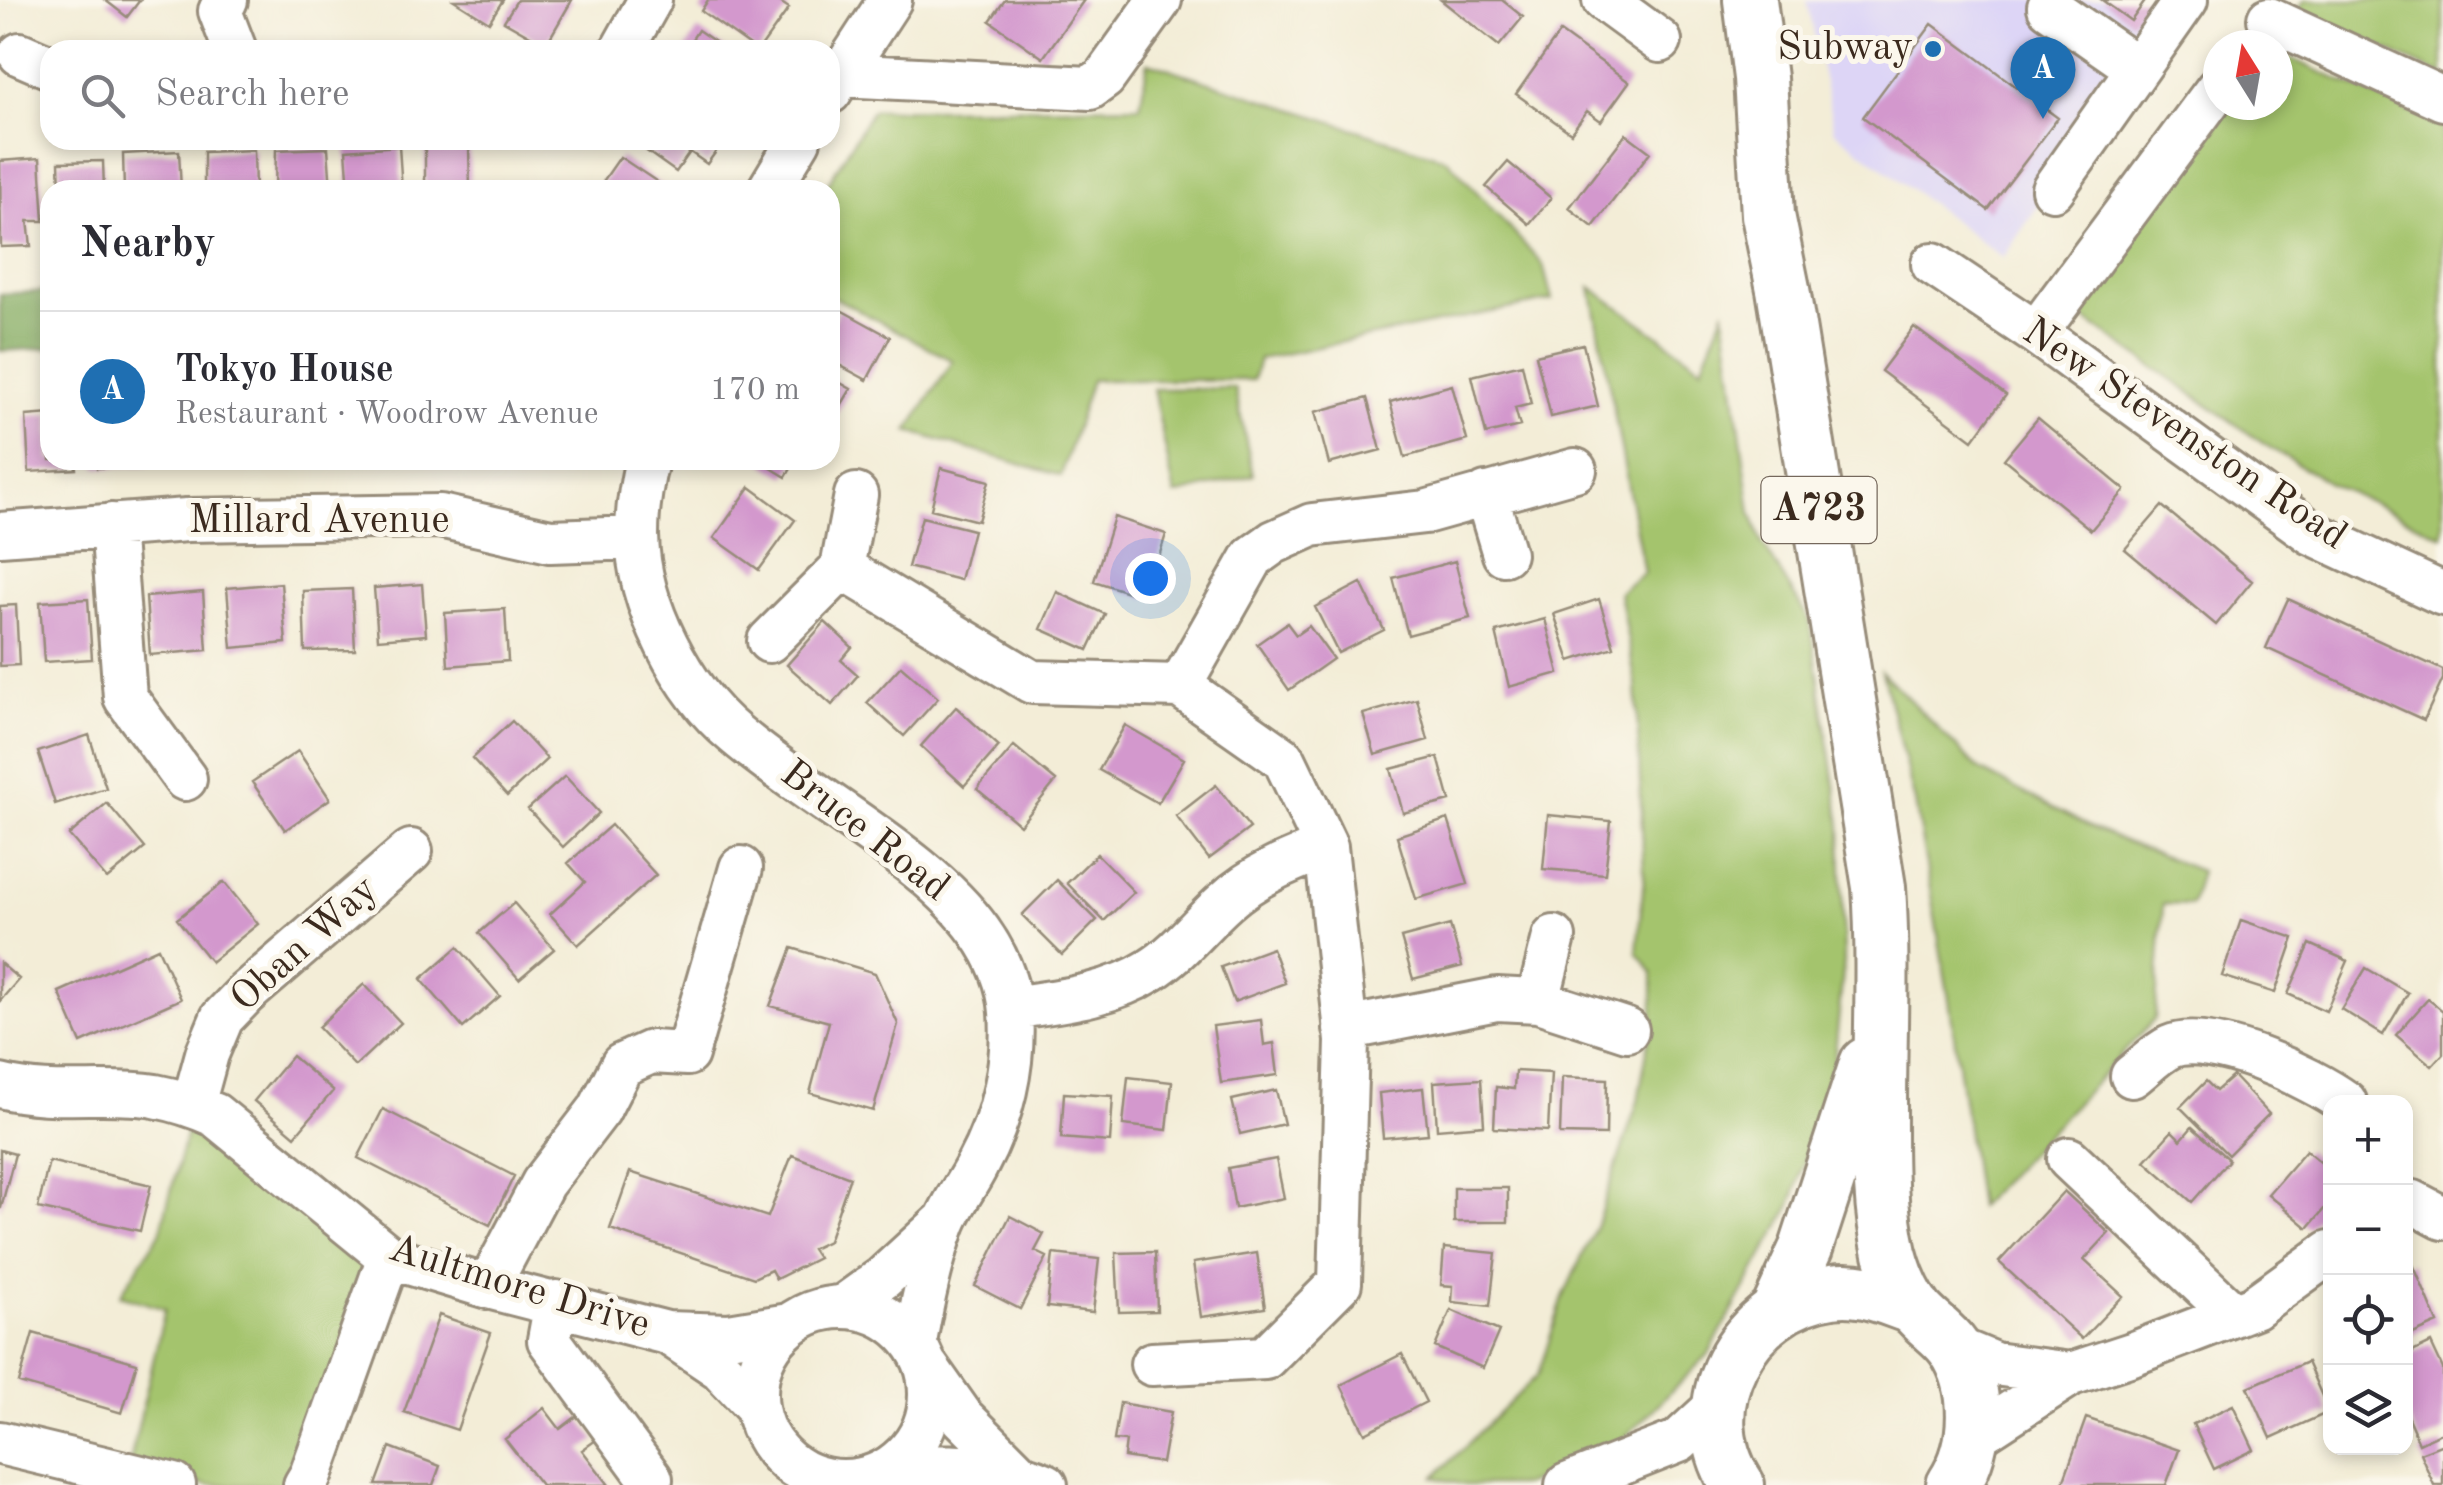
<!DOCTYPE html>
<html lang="en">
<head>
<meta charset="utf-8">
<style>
	:root { --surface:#fff; --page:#f2f2f3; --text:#2b2b33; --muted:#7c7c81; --line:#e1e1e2; --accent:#1f6fb2 }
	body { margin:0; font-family:"Old Standard TT",serif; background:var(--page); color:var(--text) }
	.controls { position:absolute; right:30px; bottom:30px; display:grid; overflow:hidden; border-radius:20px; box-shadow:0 5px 15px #0003 }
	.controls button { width:90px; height:90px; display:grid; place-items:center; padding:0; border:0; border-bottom:2px solid var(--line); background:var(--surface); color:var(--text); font:50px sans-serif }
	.compass { position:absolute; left:2203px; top:30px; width:90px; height:90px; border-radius:50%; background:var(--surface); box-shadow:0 5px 15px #0003; rotate:349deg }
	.you { position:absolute; left:1150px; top:578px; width:35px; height:35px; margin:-25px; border:8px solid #fff; border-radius:50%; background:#1a73e8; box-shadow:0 0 0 15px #1a73e833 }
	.badge { display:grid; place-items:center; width:65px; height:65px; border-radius:50%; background:var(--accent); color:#fff; font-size:32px; font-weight:700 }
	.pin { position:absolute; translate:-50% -82px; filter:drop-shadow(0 2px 5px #0008) }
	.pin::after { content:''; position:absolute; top:52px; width:35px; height:30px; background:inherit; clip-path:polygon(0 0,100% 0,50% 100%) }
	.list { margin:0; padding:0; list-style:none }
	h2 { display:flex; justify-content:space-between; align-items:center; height:130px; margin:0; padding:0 40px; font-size:42px }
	h2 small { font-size:32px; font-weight:400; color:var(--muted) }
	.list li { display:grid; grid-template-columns:65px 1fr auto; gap:30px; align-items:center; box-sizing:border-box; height:160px; padding:0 40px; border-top:2px solid var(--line) }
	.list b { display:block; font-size:38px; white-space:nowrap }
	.list p { margin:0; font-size:32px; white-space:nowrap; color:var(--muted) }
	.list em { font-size:32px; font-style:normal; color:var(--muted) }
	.icon { flex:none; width:55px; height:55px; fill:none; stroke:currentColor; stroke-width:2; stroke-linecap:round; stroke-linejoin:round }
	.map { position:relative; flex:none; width:2443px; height:1485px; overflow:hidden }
	.search { position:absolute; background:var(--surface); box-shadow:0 5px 15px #0003; left:40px; top:40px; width:800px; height:110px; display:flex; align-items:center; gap:25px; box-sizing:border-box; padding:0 35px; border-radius:30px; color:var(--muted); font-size:38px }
	.panel { position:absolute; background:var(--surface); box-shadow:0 5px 15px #0003; left:40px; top:180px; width:800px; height:290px; border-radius:30px }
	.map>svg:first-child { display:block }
</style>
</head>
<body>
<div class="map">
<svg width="2443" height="1485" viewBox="0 0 2443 1485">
	<rect width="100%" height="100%" fill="#fbf7ec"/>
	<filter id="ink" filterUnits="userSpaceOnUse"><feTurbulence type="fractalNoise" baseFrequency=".01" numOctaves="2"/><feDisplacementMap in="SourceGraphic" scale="20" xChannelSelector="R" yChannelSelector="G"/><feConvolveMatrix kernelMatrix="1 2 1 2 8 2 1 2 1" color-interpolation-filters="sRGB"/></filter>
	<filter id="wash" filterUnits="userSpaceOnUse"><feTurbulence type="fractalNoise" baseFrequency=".0048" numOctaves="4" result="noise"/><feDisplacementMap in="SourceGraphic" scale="40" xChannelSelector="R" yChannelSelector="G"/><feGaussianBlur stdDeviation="2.25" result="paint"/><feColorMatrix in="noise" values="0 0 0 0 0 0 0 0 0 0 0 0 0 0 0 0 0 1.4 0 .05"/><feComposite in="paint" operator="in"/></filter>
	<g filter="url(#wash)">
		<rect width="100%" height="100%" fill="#f3edd7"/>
		<path fill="#ddd5f6" d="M1807 0H2176L2003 258 1834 131Z"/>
		<path fill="#a4c46d" stroke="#707746" stroke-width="2.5" d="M2305 0H2443V76L2298 9Z
			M2278 53 2443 126V536L2331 484 2264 444 2077 314 2224 105H2278Z
			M1148 62 1447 159 1543 265 1552 300 1259 359 1253 380H1091L1061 476 908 431 953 361 830 295V190H824L872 110 1140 106Z
			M1591 287 1702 367 1724 312 1751 512 1762 543 1810 621 1841 824 1844 962 1834 1062 1791 1205 1708 1355 1615 1447 1525 1485H1464L1434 1477 1538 1375 1564 1295 1597 1224 1638 1101 1653 1016V973L1637 952 1644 877 1636 685 1619 592 1644 573Z
			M1235 388 1253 475 1175 495 1153 389Z
			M1882 672 1978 769 2096 830 2200 871 2191 905 2163 904 2155 1019 1978 1207 1949 999 1915 802Z
			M191 1115 380 1257 295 1485H209L128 1471 165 1309 120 1295 160 1233Z"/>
		<path fill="#83aa60" stroke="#5f6a3f" stroke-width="2.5" d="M50 291V348L0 351V294Z"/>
		<g id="blocks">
			<path fill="#d398cd" d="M105 0H140L127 17Z
				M454 0H503L489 22Z
				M517 0H572L546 45 504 21Z
				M708 0H777L789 8 759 50H756L701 11Z
				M1005 0H1084L1043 58 990 21Z
				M1441 0H1502L1523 17 1499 46Z
				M2102 0H2146L2131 21Z
				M1932 24 2058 118 1988 210 1863 117Z
				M698 30 727 50H685Z
				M1560 32 1629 82 1601 121 1587 111 1571 133 1516 94Z
				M1626 134 1650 152 1593 227 1569 208Z
				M631 140H712L720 146 707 164 690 152 676 172Z
				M399 146 402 190H349L346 150Z
				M425 146H469L470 190H425Z
				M328 148 331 190H275L276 150Z
				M254 150 255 190H204V152Z
				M179 151 181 190H124L123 154Z
				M620 157 665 187 663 190H597Z
				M40 158 44 221H28L31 246 1 247 0 161Z
				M103 161 104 190H60L59 162Z
				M1508 162 1551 198 1529 224 1486 187Z
				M839 309 890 337 867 380 830 360V326Z
				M1914 327 2006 395 1973 440 1881 371Z
				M1583 344 1598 406 1551 417 1536 355Z
				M1522 364 1531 404 1515 408 1520 426 1486 434 1472 376Z
				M830 377 851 389 830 424Z
				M1452 385 1467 440 1405 457 1390 402Z
				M1367 398 1381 450 1329 464 1315 412Z
				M50 414V460H75L76 469 29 472 26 416Z
				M2038 418 2125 490 2091 530 2004 459Z
				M96 460H151V465L97 468Z
				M758 460H796L786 477Z
				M941 468 989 481 978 521 931 509Z
				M750 487 795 520 759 570 714 538Z
				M2162 506 2252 581 2216 625 2125 549Z
				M922 517 973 530 960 580 908 567Z
				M1114 517 1166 534 1146 598 1094 581Z
				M1455 561 1470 618 1408 635 1393 578Z
				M281 583 286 643 232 648 227 588Z
				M1361 583 1384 630 1338 653 1315 607Z
				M422 584 426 635 378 639 374 588Z
				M352 589 355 650 305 651 303 591Z
				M203 592 207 650 150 655 146 597Z
				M1057 592 1105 614 1088 650 1041 629Z
				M88 599 92 659 44 662 40 602Z
				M1599 599 1614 647 1570 661 1554 614Z
				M2288 599 2443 670V679L2424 720 2266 648Z
				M16 605 19 665 0 666V606Z
				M505 609 508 661 448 666 445 613Z
				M1545 619 1559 673 1509 687 1496 632Z
				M825 622 852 647 841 660 858 675 832 705 787 665Z
				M1287 623 1296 635 1309 626 1333 659 1289 690 1257 644Z
				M901 666 938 698 904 736 867 703Z
				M1417 699 1428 740 1375 755 1363 714Z
				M956 707 999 746 964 786 921 746Z
				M512 721 547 759 507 796 472 758Z
				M1125 725 1184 759 1158 803 1099 770Z
				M89 735 106 788 55 804 38 752Z
				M1014 746 1056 781 1020 825 977 789Z
				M298 751 330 799 285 830 252 782Z
				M1438 757 1450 801 1403 813 1391 769Z
				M565 776 599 813 563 847 528 809Z
				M1216 785 1250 828 1209 859 1176 816Z
				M107 803 145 848 107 879 69 835Z
				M1548 815 1611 821 1605 874 1543 869Z
				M1448 819 1468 884 1416 899 1397 836Z
				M611 825 656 875 578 945 550 914 585 882 568 863Z
				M1097 854 1134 892 1104 921 1067 883Z
				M1057 880 1097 920 1062 955 1022 915Z
				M224 882 258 924 211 962 177 919Z
				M514 903 554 949 519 979 479 933Z
				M2241 920 2294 938 2275 993 2222 976Z
				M1450 925 1462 966 1413 979 1401 938Z
				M2310 944 2348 961 2326 1011 2288 994Z
				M458 947 500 996 463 1028 421 979Z
				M158 948 181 999 81 1043 59 992Z
				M792 948 875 973 898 1024 873 1111 810 1093 829 1022 770 1006Z
				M1272 948 1285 983 1234 1002 1221 967Z
				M0 963 19 979 0 1001Z
				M2366 968 2408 993 2383 1035 2341 1009Z
				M364 984 401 1023 355 1066 318 1027Z
				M2428 999 2443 1011V1054L2432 1066 2396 1035Z
				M1261 1020 1264 1045 1274 1043 1278 1075 1221 1083 1213 1026Z
				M292 1056 333 1091 295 1136 254 1101Z
				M1515 1071 1551 1073 1548 1131 1494 1128 1496 1087 1514 1089Z
				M2233 1076 2269 1114 2228 1155 2180 1107 2206 1081 2216 1091Z
				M1128 1077 1172 1082 1167 1130 1123 1125Z
				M1562 1077 1607 1079 1606 1135 1560 1134Z
				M1481 1079 1484 1125 1437 1129 1434 1082Z
				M1423 1088 1428 1134 1383 1138 1379 1093Z
				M1276 1090 1284 1124 1240 1134 1232 1100Z
				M1064 1093 1113 1096 1110 1142 1061 1138Z
				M383 1109 514 1176 490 1225 358 1158Z
				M2192 1127 2229 1160 2192 1202 2145 1161 2172 1131 2181 1140Z
				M0 1150 15 1154 1 1208H0Z
				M2306 1150 2330 1170 2325 1183 2330 1188V1202L2308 1228 2268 1194Z
				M792 1155 850 1177 828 1241 812 1249 818 1258 776 1279 771 1270 754 1278 610 1229 630 1172 768 1217Z
				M1276 1159 1284 1198 1235 1208 1228 1168Z
				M49 1161 151 1185 140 1231 38 1208Z
				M1454 1188H1508V1222H1454Z
				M2064 1191 2109 1233 2084 1260 2123 1296 2082 1339 1999 1262Z
				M1010 1216 1044 1234 1035 1251 1047 1257 1020 1309 975 1286Z
				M1444 1248 1496 1253 1490 1306 1452 1302 1453 1286 1441 1285Z
				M1155 1252 1157 1311 1119 1312 1116 1253Z
				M1257 1253 1265 1308 1201 1317 1193 1263Z
				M1053 1254 1099 1259 1093 1312 1047 1307Z
				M2412 1262 2438 1323 2406 1337V1265Z
				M1451 1310 1499 1331 1483 1368 1435 1347Z
				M439 1315 491 1333 457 1430 404 1412Z
				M33 1333 137 1363 122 1413 19 1383Z
				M2431 1343 2443 1369V1432L2419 1443 2406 1413V1355Z
				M1402 1354 1426 1402 1365 1433 1341 1385Z
				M2307 1362 2329 1412 2271 1438 2248 1387Z
				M1120 1403 1171 1412 1162 1463 1124 1457 1126 1441 1114 1440Z
				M2233 1405 2254 1450 2214 1469 2193 1424Z
				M544 1408 560 1429 577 1416 596 1440 582 1450 609 1485H541L505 1439Z
				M2086 1418 2179 1450 2166 1485H2062Z
				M2443 1444V1485H2434L2420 1453Z
				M390 1447 440 1466 433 1485H376Z"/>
		</g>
	</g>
	<g filter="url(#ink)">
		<use href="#blocks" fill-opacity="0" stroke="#978c7a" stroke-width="2.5"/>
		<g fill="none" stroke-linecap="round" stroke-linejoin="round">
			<defs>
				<path id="minor" d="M226 0 220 11 235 50
					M1604 0 1660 41
					M2049 7 2137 68
					M2269 19 2443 99
					M622 50 650 0
					M20 54 50 67
					M841 75 1090 88 1104 78 1160 0
					M830 92 890 0
					M2053 189 2186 0
					M769 190 799 140
					M1933 264 2036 333 2312 533 2443 594
					M2036 333 2218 88
					M647 460C641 485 637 509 637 535 638 605 682 690 735 734 793 783 860 821 919 869 963 905 1006 951 1011 1012 1015 1065 1002 1119 977 1165 967 1185 952 1204 944 1225 930 1263 922 1303 915 1342
					M1486 494 1504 554
					M112 525 125 697 185 779
					M0 534 187 520 440 516 550 541 637 538
					M842 568 856 495
					M769 641 842 568 1032 682 1180 686 1284 759 1326 847 1347 1041 1340 1283 1265 1358 1152 1364
					M1180 686 1253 557 1274 542 1312 525 1425 512 1575 470
					M1538 1001 1554 937
					M1011 1008C1058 1001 1110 996 1151 970 1180 952 1200 924 1225 902 1254 875 1290 861 1326 847
					M1345 1029 1497 999 1538 1001 1627 1030
					M2132 1076C2144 1067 2157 1053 2170 1047 2210 1030 2311 1077 2345 1102
					M0 1086C53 1100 104 1088 155 1096 176 1100 195 1106 215 1115L389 1257 488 1287 667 1333 729 1335 789 1325
					M193 1105 207 1054 222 1018 246 993 411 851
					M2069 1159 2233 1314
					M2413 1202 2443 1218
					M488 1287 543 1183 599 1110 622 1065 651 1052 687 1054 741 868
					M556 1302 549 1340 651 1479
					M844 1306 883 1278 944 1222
					M756 1394a87 87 0 1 1 174 0a87 87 0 1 1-174 0Z
					M668 1333 720 1368 756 1406
					M1953 1347 1994 1364 2071 1374
					M927 1367 963 1418 1018 1473
					M1972 1438 2071 1374 2132 1354 2254 1307 2330 1252
					M0 1443 174 1485
					M895 1466C945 1466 999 1464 1046 1485
					M305 1485 311 1475 389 1257
					M1567 1485 1679 1441 1718 1405"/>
				<path id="major" d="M1750 0 1760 78 1768 215 1783 289 1879 887C1884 961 1880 1035 1880 1109 1880 1158 1879 1206 1890 1253 1895 1272 1904 1294 1915 1309 1926 1323 1943 1333 1953 1347 1980 1386 1979 1446 1953 1485
					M1779 1307 1806 1248 1866 1064
					M1738 1485C1686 1407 1743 1303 1832 1291 1862 1286 1887 1299 1915 1308"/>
			</defs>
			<use href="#minor" stroke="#978c7a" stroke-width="48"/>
			<use href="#major" stroke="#978c7a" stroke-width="58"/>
			<use href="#minor" stroke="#fff" stroke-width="42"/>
			<use href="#major" stroke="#fff" stroke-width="52"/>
		</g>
	</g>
	<circle fill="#1f6fb2" stroke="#fbf7ec" stroke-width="4" cx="1933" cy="49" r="10"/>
	<g text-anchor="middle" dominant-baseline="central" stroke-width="10" stroke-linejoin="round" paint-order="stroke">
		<rect fill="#fbf7ec" stroke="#75685c" stroke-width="2.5" x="1761.5" y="477" width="115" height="66" rx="8"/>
		<g font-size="38" font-weight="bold" fill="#3b2a1e">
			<text x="1819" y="510">A723</text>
		</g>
		<g font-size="40" fill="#3b2a1e" stroke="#fbf7ec" text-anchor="end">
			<text x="1913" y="49">Subway</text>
		</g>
		<g font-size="40" fill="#3b2a1e" stroke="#fbf7ec">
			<text transform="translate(2184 435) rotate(34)">New Stevenston Road</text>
			<text x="319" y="522">Millard Avenue</text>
			<text transform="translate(864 832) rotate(38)">Bruce Road</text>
			<text transform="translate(305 945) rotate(-42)">Oban Way</text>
			<text transform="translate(519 1288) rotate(17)">Aultmore Drive</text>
		</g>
	</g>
</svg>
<div class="controls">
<button>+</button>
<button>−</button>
<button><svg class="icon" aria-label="locate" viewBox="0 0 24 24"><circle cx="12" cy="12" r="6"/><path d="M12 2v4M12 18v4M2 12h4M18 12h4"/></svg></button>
<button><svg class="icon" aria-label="layers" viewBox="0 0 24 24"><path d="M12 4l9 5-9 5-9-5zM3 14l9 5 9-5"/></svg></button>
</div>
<svg class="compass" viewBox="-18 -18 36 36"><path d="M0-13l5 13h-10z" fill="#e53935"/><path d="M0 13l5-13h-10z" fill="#7c7c81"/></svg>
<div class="you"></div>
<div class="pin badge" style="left:2043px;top:119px">A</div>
<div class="search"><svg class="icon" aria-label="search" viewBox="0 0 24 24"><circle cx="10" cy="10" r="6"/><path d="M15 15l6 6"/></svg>Search here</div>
<section class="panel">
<h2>Nearby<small></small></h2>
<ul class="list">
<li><span class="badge">A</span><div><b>Tokyo House</b><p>Restaurant · Woodrow Avenue</p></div><em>170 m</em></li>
</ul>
</section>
</div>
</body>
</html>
